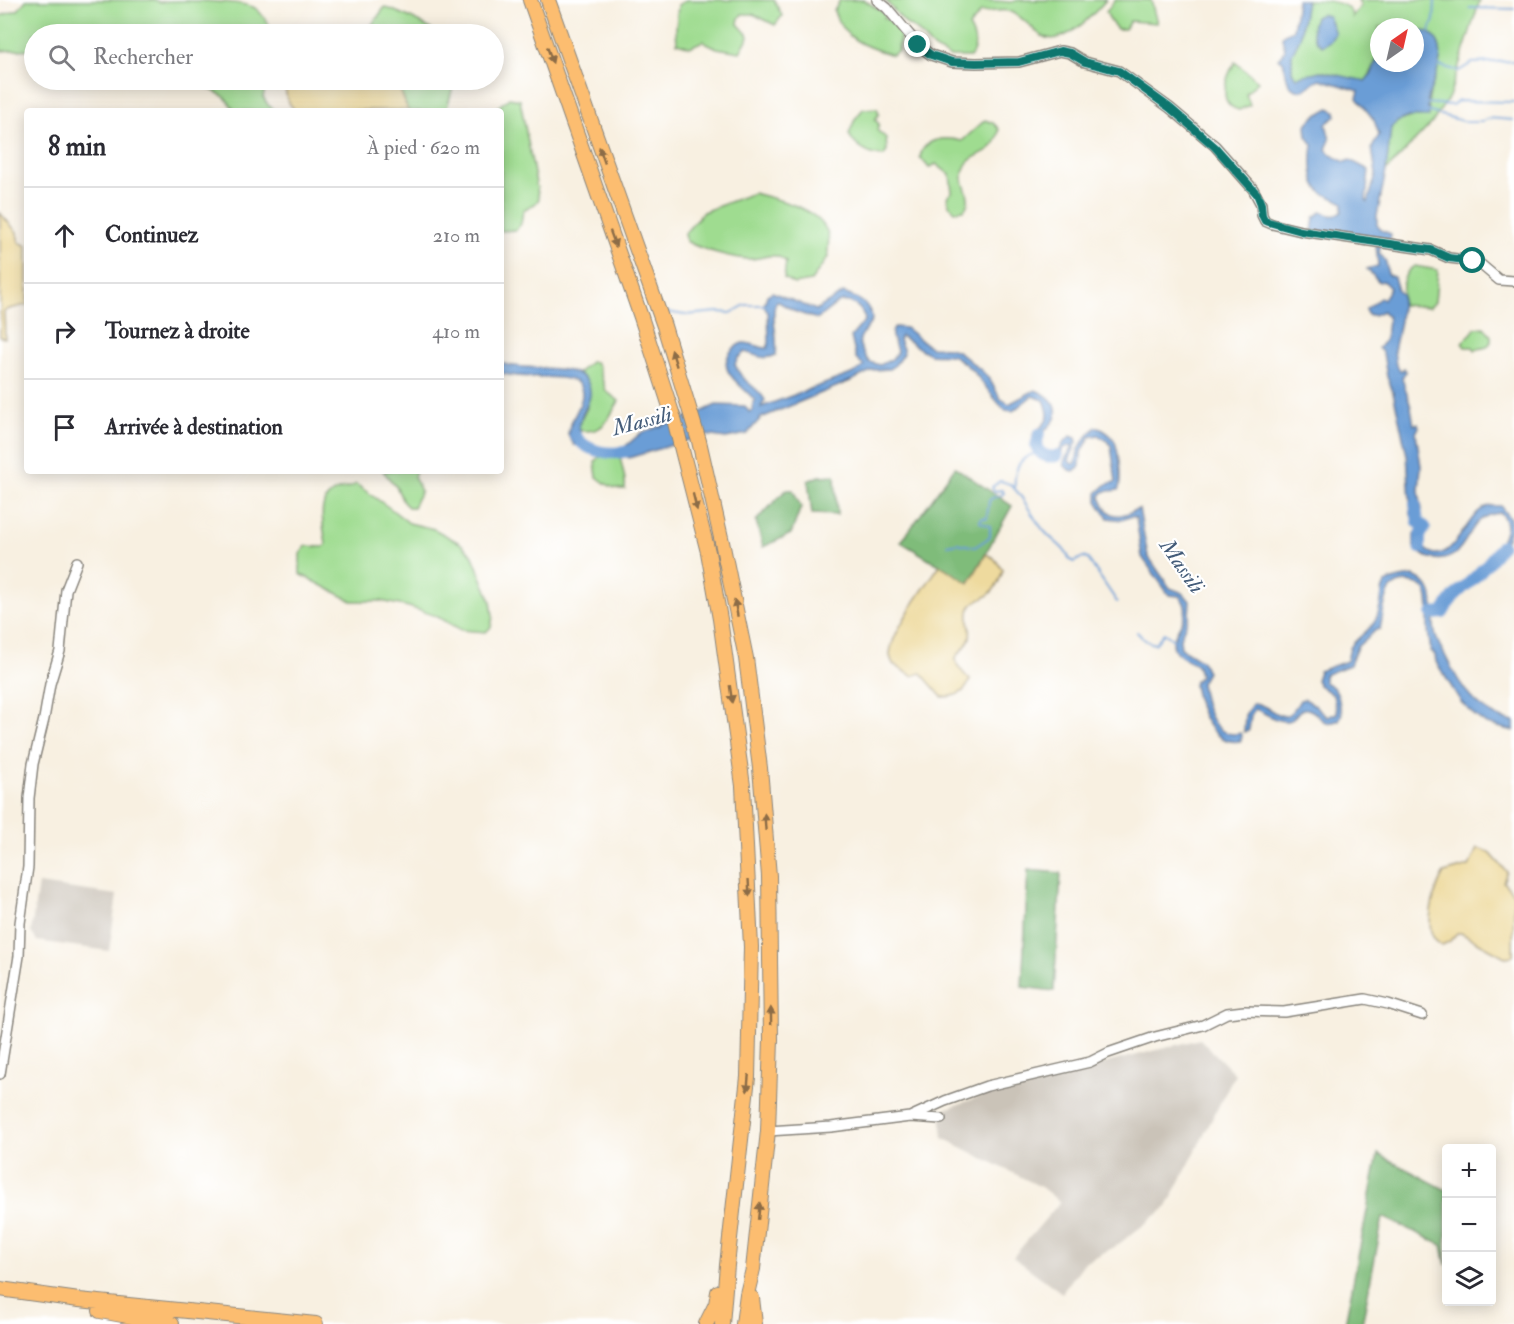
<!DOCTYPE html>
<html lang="fr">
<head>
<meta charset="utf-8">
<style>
	:root { --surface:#fff; --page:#f7f7f7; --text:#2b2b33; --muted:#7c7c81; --line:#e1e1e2 }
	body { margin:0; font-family:"IM FELL Double Pica",serif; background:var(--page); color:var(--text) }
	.controls { position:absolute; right:18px; bottom:18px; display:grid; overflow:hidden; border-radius:6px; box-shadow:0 3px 15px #0003 }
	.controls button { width:54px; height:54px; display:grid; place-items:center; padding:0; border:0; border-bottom:2px solid var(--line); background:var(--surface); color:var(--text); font:30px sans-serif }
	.compass { position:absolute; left:1370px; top:18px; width:54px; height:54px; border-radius:50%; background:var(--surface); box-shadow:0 3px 15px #0003; rotate:34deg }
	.stop { position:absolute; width:18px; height:18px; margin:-14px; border:4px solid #0f766e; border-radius:50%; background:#fff }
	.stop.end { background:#0f766e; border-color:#fff; box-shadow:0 2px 6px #0008 }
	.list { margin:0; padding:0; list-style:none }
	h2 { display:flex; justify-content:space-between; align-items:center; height:78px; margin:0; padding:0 24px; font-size:26px }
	h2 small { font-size:20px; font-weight:400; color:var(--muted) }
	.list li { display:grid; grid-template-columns:39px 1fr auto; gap:18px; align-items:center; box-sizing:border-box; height:96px; padding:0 24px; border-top:2px solid var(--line) }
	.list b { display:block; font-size:22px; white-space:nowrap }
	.list em { font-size:20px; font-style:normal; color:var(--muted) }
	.icon { flex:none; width:33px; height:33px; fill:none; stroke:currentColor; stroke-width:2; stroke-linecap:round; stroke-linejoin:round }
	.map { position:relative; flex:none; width:1514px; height:1324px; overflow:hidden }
	.search { position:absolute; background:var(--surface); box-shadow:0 3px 15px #0003; left:24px; top:24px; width:480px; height:66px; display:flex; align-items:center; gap:15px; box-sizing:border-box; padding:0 21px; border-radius:33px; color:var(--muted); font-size:22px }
	.panel { position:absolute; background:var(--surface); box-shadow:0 3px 15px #0003; left:24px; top:108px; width:480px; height:366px; border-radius:6px }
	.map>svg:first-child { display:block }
</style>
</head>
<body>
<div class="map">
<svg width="1514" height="1324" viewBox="0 0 1514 1324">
	<rect width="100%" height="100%" fill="#fff"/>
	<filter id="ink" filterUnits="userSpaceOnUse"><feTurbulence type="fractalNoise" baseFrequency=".0167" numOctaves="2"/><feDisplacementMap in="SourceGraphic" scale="12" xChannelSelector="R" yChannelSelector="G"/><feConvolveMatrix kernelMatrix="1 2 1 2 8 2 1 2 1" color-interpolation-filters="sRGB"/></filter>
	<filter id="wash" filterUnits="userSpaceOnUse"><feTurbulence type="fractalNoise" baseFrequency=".008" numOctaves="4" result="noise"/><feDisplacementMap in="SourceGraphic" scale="24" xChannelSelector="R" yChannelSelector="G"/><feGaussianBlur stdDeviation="1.35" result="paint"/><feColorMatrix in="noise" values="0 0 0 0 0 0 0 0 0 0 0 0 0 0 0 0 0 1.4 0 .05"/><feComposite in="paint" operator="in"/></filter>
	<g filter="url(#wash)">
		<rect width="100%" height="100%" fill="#f8f0e1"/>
		<path fill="#cac3b8" d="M38 884 117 895 109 951 37 941 31 932Z
			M1200 1039 1235 1074 1167 1207 1116 1246 1084 1263 1062 1293 1013 1257 1060 1202 1041 1187 943 1138 940 1111 992 1092Z"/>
		<path fill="#9fdc90" stroke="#5e7c56" stroke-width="1.5" d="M26 0H155L159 2C175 0 241 0 255 8 264 14 269 26 274 34H34V49L0 51V16L18 10Z
			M686 0H774L782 16 775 25 753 14H742L739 18 738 24 749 36 740 52 717 48 703 41 690 47 677 43 676 29 678 5Z
			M840 0H864L886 14 884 18 894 23 901 34 898 51 892 55C866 47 842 39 834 11Z
			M885 0H980L1012 2 1018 0H1106C1094 14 1062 49 1042 36 1031 29 1022 15 1009 11 1000 9 990 13 981 12L969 27C975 37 978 47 970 57H950L934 49 915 29 907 25Z
			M1115 0H1151L1157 23 1130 21 1125 29H1117L1111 22 1106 12Z
			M1306 0C1320 0 1352 0 1352 17L1361 6 1358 0H1480L1449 97 1432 123 1386 171 1391 128 1397 122 1429 110C1424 88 1454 54 1433 36 1427 31 1422 29 1415 30V27H1379C1379 49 1379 63 1365 82L1320 71 1297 77 1292 72V54L1300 38Z
			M385 7 409 17 440 34H365Z
			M1235 62 1258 81 1246 94 1250 105 1239 110C1216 104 1226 77 1235 62Z
			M193 80H267L263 97 268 105 276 111H235L225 97Z
			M396 80H455L446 111H408Z
			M509 98 520 100 539 199 535 204 523 210 521 224 516 230 501 231V111H493Z
			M877 108 879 114 875 120 879 124 877 130 886 138 887 151 884 156C870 156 854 147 849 134L855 119 863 109Z
			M985 120 993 123 999 129C998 156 972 152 966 165 957 181 970 191 968 201 968 205 966 207 964 210L955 211 949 205 947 197 952 192 950 175 936 164 929 168 920 157C924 137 946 137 962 141Z
			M753 193C776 199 820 208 828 234 830 241 827 248 828 257L811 281 794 284 784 278 786 262C774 250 764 259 750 259 735 259 699 249 686 241L685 233 703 212Z
			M1415 266 1438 270 1435 302 1429 307 1402 305C1403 290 1400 273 1415 266Z
			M1484 327 1491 336V342L1487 347 1475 350 1473 347H1465L1462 343C1466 337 1472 335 1475 328Z
			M590 362H595L598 366 606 391 619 401C607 420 604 435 578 430L579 424 587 408 585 379 578 373Z
			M604 452 620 455C621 466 627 479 625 489 616 491 604 483 597 477L595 462Z
			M383 471H416L414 477 421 491 413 507H408L403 502 397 488Z
			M356 484 391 509 409 523 434 529 460 543 472 554 491 601 493 616 491 627 486 632 461 630 436 616 409 607 381 601H352L300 574V554L306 546 323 547 326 545C324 526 314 499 338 490 346 487 347 490 356 484Z"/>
		<path fill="#7fbc7a" stroke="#4e6c4b" stroke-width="1.5" d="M955 467 1012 506 969 583 901 542Z
			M835 475 837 515 812 514 808 481 819 476Z
			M786 490H793L801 507 791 534 763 547 756 521Z
			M1028 870 1061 873 1054 991 1022 987Z
			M1378 1154 1446 1190V1265L1442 1245 1383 1217 1362 1324H1345Z"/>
		<path fill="#eeda9e" stroke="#857b5d" stroke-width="1.5" d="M285 80H396L408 110 296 111C286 103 285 92 285 80Z
			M0 213 17 232 19 242 27 246V305L9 309 4 312 5 338 0 337Z
			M986 554 994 558 1003 570C1000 580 995 592 985 597 979 601 973 602 970 608 966 618 972 628 970 637 964 659 941 651 970 680 966 693 956 697 942 697L921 673 912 676 893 664C892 661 890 658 890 655 890 633 927 584 940 565L969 583Z
			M1478 848 1490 853 1507 872 1503 882 1514 894 1513 956 1505 957 1461 933H1457L1449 942 1442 945C1419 936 1435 887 1444 873L1469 866Z"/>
		<path fill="#6b9dd6" stroke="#445c79" stroke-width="1.5" fill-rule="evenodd" d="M1297 0H1306L1300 38 1292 54V72L1297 77 1320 71 1365 81 1372 73 1379 54V63H1415V30C1422 29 1427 31 1432 35 1451 50 1433 80 1428 98 1426 104 1429 110 1429 117H1409L1397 122 1391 128 1386 171 1377 216V225L1381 230 1391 234 1390 242 1312 231 1314 218 1321 212C1331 215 1333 218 1342 212L1343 203C1336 198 1328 197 1321 192 1310 182 1311 158 1313 145L1307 136 1306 125 1315 116 1329 108 1335 111 1336 116 1326 124 1330 140 1326 149 1331 155 1345 162 1350 160 1369 170 1366 200 1368 202 1376 174 1372 148 1379 135 1374 120 1357 98 1359 91 1320 79C1314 82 1308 88 1303 90 1286 94 1286 71 1283 61L1278 59C1289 48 1284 50 1282 37L1284 34 1293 30Z
			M1321 14 1328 16 1335 33 1331 40 1322 46C1312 39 1310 28 1315 17Z
			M1376 245H1381L1379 252 1386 262 1388 275 1394 277 1398 291 1402 295 1400 321 1394 351 1396 365 1401 371 1404 368 1406 371 1402 378 1411 407 1414 425 1418 423 1419 427 1416 433 1421 466 1419 491 1422 510 1418 518 1411 515 1407 455 1393 392 1387 377 1383 353 1378 348C1387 341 1387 330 1388 318L1383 311 1374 315H1368L1366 312V309L1380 298 1383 299 1390 288 1383 281 1379 282 1367 269 1378 266Z
			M772 292 816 310 843 293C858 298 872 304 872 321 858 341 854 339 869 362L880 365 892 359 897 352C896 342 887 336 895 327L906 328 930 347 950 348 959 352 982 371 990 380 1000 398 1009 404 1035 390C1047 394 1061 405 1055 419 1052 425 1046 428 1042 434 1039 438 1039 443 1039 448L1034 449 1033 434C1048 421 1052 419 1044 400L1032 396 1013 411 1005 410C988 394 978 371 957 358 949 352 939 356 930 354 919 350 911 342 901 336L899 340 903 349V354L895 365 889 369 873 370 853 380 761 418 747 434 726 438 705 435 629 458 625 455 613 454V451L621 450 641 433 701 412 716 405 745 406 749 412 753 410V402L755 401C746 387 713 372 732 350 735 347 738 344 743 343 751 342 759 348 767 348L769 343 768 313 764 305 767 295ZM777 301 796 312 817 319C824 314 831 307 838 303 850 298 863 308 865 320L851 337 856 358 864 366 854 373 761 407 765 400C757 385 741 383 735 364L738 358 745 352C756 355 764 361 776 355 779 338 769 312 777 301Z
			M501 363C523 372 574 362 587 381 601 404 565 419 586 442L585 446 574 445 568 434C569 419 582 409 582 394 582 390 580 384 576 382 564 374 519 380 501 373Z
			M1096 427C1103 429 1112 435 1115 442 1118 451 1123 482 1118 490 1111 492 1103 488 1100 497 1105 509 1111 519 1125 514 1130 513 1133 510 1139 509L1148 556 1170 588 1183 593 1190 601 1189 616 1180 638 1181 648 1202 661 1207 672 1201 683C1204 704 1212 740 1241 733L1242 735 1241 741C1210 746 1198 708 1194 685L1195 681 1200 676 1198 667C1192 660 1179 658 1175 650 1165 633 1199 616 1179 596L1169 595 1142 557 1136 518 1132 516 1122 520 1108 518 1097 501V493L1107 484 1116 482 1111 446 1108 442 1098 435 1090 437 1081 454 1080 466 1074 471 1069 470 1064 465 1065 459 1072 448V445L1064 448 1059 458 1052 459 1042 455 1045 452 1058 453 1064 442 1071 436 1076 438 1077 442 1069 461 1072 464 1076 463C1077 447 1084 439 1096 427Z
			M1501 506C1503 511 1507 514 1510 518 1514 531 1502 550 1492 556 1499 541 1514 528 1500 513 1472 515 1472 537 1456 553 1443 564 1424 560 1414 547V534L1421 533 1423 535 1425 549C1452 571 1466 513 1486 507 1491 505 1496 506 1501 506Z
			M1414 576C1441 589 1430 609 1435 632 1436 641 1442 649 1446 657 1460 687 1479 715 1514 722V731L1486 724 1474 715 1461 702 1436 662 1435 655 1431 651C1430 643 1428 636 1428 627 1427 616 1431 606 1427 595 1425 588 1420 584 1413 583 1383 577 1385 609 1380 629L1376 630 1357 647 1350 665 1324 675V682C1337 688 1338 692 1340 706 1342 713 1343 713 1339 720 1319 729 1322 712 1307 709 1297 707 1296 722 1285 721 1273 721 1265 712 1255 709L1251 715 1249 730 1245 732 1244 731 1245 715 1253 703C1274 704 1282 733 1300 700L1305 699 1315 705 1327 717 1337 713 1333 695 1319 685 1316 680 1319 671 1347 661C1349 656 1348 652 1350 648 1356 637 1371 631 1376 619 1389 589 1369 581 1414 576Z"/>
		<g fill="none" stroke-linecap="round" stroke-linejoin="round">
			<path stroke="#6b9dd6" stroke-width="2" d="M1470 8 1514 9
				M1429 33 1434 20 1435 0
				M1437 65 1459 71 1472 63 1514 61
				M1425 103 1452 105 1458 101 1514 102
				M1426 111 1467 122H1482L1488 118 1513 120
				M667 312 685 315 718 312 731 313 745 305H767
				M1015 487C1014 477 1016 464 1025 458 1029 454 1034 455 1039 452
				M947 545 957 543 975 547 990 537V526L980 522 981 518H987L989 501 992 498 1000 496 1004 493 1002 490 994 491 992 487 1000 481C1005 482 1010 483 1013 487 1026 500 1033 519 1046 533 1055 543 1065 547 1070 560L1074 562 1083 557 1088 559 1117 602
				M1137 632C1142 638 1147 643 1155 644L1164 633 1175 641"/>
			<path stroke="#6b9dd6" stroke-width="12" d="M1039 434 1036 446C1040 455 1047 458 1057 456
				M575 435C586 453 610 455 629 451
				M1415 503 1418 522 1425 527 1420 536V548
				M1432 614 1443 613C1453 594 1460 592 1474 578 1484 568 1494 556 1502 545"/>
		</g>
	</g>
	<g filter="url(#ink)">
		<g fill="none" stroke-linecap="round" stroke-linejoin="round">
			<defs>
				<path id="minor" d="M877 0 887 8 918 45 931 55 952 62 976 63 1019 62 1060 51 1070 53 1085 62 1119 71 1170 108 1215 146 1253 189 1261 204 1262 215 1265 221 1272 224 1301 231 1431 250 1449 258 1473 261 1479 263 1499 280 1514 281
					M0 1074 19 956 20 923 28 867 29 798 33 764 44 719 50 684 60 651 66 590 77 562
					M910 1117 945 1101 987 1086 1090 1062 1108 1053 1155 1037 1203 1025 1227 1013 1244 1011 1284 1012 1365 999 1388 1004 1422 1015
					M768 1131 831 1127 910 1117 941 1119"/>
				<path id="highway" d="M530 0 641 317 674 419 708 552 720 619 743 786 751 947 748 1077 727 1265 722 1324
					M548 0 664 326 699 441 722 542 746 658 760 768 769 876 771 1039 768 1131 753 1269 747 1294 743 1324
					M0 1289 79 1300 316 1324
					M752 1298 755 1324
					M100 1311 172 1324
					M706 1324 716 1304 718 1292"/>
			</defs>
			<use href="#minor" stroke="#8a867e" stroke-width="12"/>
			<use href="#highway" stroke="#8a867e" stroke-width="16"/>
			<use href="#minor" stroke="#fff" stroke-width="9"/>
			<use href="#highway" stroke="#fcbd6f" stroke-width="14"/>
		</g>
		<defs><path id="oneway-solid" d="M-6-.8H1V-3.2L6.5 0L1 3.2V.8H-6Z" transform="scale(1.5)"/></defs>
		<g fill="#8c6c46">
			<use href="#oneway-solid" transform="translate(550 55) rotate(71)"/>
			<use href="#oneway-solid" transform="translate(602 155) rotate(-109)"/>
			<use href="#oneway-solid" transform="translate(613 239) rotate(70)"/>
			<use href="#oneway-solid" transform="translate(674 358) rotate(-107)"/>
			<use href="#oneway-solid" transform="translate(695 502) rotate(76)"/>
			<use href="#oneway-solid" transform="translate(736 608) rotate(-101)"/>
			<use href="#oneway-solid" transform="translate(731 694) rotate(82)"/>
			<use href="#oneway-solid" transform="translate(765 822) rotate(-94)"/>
			<use href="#oneway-solid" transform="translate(749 888) rotate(87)"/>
			<use href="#oneway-solid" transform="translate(771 1016) rotate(-91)"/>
			<use href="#oneway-solid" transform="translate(748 1083) rotate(95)"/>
			<use href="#oneway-solid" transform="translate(759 1211) rotate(-84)"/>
		</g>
	</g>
	<g fill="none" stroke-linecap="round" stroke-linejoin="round" filter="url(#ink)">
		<path stroke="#0f766e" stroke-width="8" d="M918 45 931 55 952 62 976 63 1019 62 1060 51 1070 53 1085 62 1119 71 1170 108 1215 147 1257 194 1261 204 1262 215 1265 221 1301 231 1431 250 1449 258 1473 261"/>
	</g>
	<g text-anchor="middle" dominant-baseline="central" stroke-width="4.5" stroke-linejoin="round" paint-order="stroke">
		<g font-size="22" font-style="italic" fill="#445c79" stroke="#fff">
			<text transform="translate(642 421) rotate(-15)">Massili</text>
			<text transform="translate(1182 566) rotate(55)">Massili</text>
		</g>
	</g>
</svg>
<div class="controls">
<button>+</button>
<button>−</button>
<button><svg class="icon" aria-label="layers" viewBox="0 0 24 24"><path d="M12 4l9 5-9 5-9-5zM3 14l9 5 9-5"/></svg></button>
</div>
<svg class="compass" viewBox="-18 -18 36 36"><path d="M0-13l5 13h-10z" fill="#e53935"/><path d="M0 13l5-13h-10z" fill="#7c7c81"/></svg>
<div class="stop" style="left:1473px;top:261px"></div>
<div class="stop end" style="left:918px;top:45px"></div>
<div class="search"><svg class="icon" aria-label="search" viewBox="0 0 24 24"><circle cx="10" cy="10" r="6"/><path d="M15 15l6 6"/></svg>Rechercher</div>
<section class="panel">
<h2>8 min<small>À pied · 620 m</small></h2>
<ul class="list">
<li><svg class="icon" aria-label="ahead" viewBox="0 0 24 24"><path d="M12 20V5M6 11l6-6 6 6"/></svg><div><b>Continuez</b></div><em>210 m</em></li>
<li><svg class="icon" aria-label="right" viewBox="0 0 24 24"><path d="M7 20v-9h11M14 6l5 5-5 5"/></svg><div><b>Tournez à droite</b></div><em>410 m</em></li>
<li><svg class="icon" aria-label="arrive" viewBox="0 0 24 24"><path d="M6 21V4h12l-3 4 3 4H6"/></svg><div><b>Arrivée à destination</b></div></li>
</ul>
</section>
</div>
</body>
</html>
